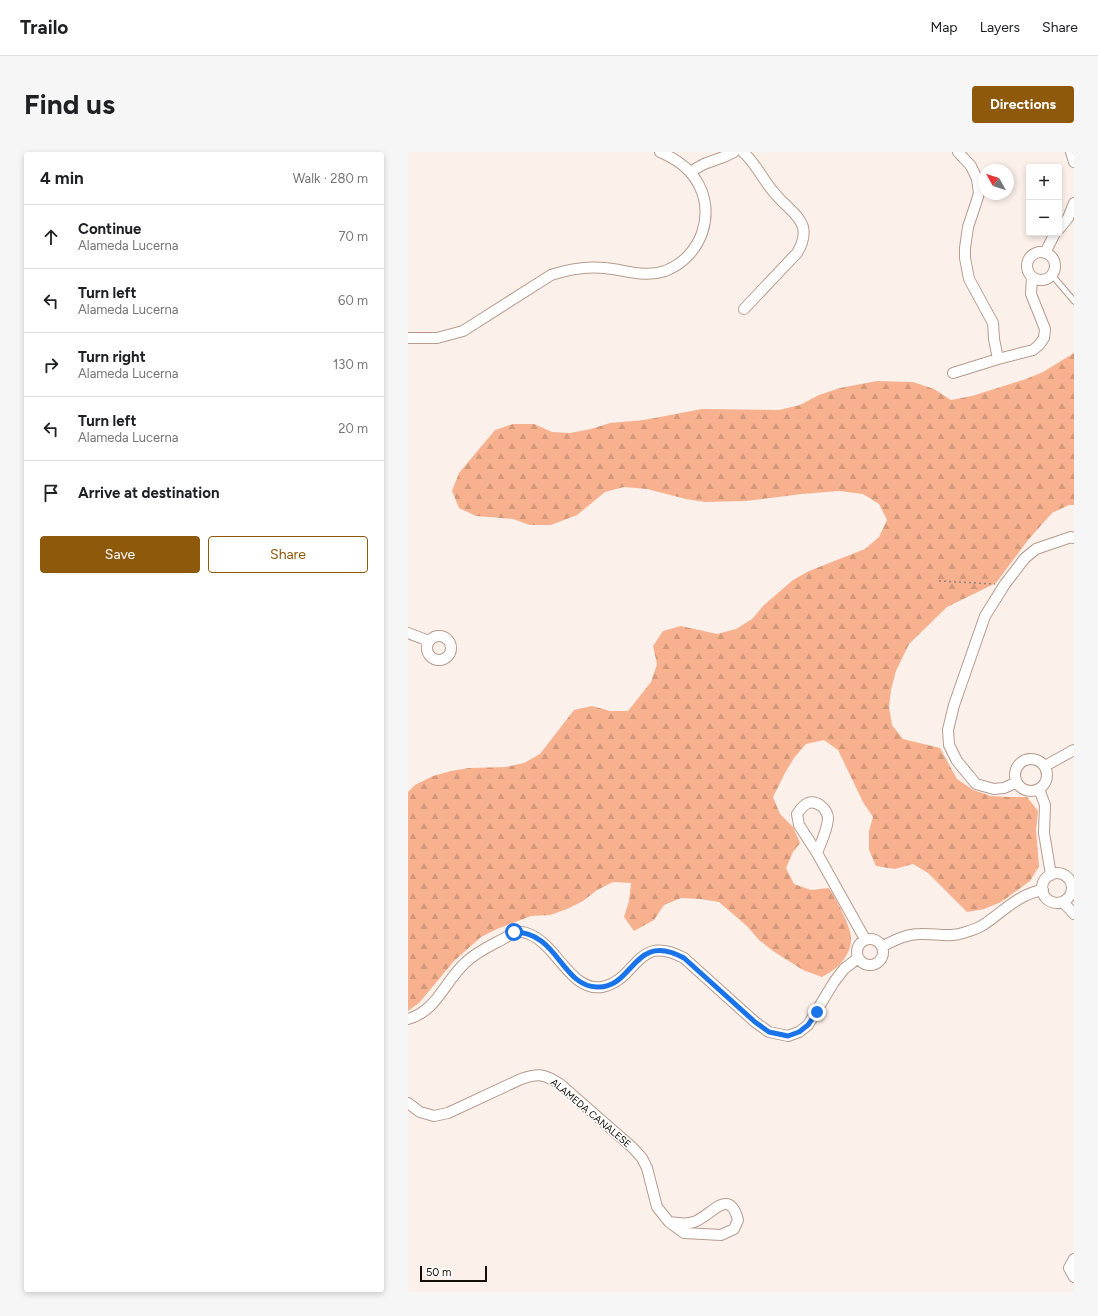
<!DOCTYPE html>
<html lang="en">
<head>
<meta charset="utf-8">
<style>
	:root { --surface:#fff; --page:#f6f6f6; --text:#202124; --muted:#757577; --line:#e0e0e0; --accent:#8e590a }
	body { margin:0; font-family:Figtree,sans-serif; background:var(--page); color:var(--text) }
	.controls { position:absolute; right:12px; top:12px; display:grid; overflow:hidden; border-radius:4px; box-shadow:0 2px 6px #0003 }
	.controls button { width:36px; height:36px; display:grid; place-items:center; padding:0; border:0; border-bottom:1px solid var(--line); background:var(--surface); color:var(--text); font:20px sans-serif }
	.compass { position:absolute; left:570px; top:12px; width:36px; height:36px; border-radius:50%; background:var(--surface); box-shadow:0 2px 6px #0003; rotate:309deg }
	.scale { position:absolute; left:12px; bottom:10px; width:67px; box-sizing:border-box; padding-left:4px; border:2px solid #160d08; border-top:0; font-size:11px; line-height:14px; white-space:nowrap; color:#160d08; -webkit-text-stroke:3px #fff; paint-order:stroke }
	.stop { position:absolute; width:12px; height:12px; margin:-9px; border:3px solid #1a73e8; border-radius:50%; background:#fff }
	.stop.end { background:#1a73e8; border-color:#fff; box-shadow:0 1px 4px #0008 }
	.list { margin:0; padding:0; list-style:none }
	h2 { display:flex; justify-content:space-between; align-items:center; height:52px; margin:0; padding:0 16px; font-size:17px }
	h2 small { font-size:13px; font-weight:400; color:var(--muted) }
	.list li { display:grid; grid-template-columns:26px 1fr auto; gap:12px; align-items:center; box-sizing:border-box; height:64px; padding:0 16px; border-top:1px solid var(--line) }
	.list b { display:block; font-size:15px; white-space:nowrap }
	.list p { margin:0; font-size:13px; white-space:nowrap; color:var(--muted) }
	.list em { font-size:13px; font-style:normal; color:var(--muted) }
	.actions { display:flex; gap:8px; padding:12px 16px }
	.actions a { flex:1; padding:9px 0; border:1px solid var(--accent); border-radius:4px; text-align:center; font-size:14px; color:var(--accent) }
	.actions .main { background:var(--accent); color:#fff }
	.icon { flex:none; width:22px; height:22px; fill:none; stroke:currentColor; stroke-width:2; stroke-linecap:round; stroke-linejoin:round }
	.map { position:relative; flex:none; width:666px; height:1140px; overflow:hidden; border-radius:4px }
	header { display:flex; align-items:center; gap:24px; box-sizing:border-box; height:56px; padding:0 20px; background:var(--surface); border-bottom:1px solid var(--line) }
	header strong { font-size:19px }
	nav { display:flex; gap:22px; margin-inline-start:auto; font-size:14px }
	.intro { display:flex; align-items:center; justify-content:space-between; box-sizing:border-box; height:96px; padding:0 24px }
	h1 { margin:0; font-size:28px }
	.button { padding:10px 18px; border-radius:4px; background:var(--accent); color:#fff; font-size:14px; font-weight:700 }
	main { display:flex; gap:24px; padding:0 24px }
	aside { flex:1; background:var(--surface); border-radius:4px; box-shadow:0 2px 6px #0003 }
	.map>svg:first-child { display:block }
</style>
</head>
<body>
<header>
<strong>Trailo</strong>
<nav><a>Map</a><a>Layers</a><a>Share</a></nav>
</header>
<div class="intro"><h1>Find us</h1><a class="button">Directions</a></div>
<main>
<aside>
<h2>4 min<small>Walk · 280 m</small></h2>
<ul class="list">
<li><svg class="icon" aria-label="ahead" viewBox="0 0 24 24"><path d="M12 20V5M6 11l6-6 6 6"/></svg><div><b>Continue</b><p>Alameda Lucerna</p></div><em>70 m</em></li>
<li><svg class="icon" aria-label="left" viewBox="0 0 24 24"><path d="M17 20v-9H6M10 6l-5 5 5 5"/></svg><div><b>Turn left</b><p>Alameda Lucerna</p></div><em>60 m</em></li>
<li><svg class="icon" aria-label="right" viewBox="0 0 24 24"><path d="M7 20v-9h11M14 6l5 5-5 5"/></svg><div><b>Turn right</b><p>Alameda Lucerna</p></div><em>130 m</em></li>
<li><svg class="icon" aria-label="left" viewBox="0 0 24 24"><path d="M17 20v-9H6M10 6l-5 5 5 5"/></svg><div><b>Turn left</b><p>Alameda Lucerna</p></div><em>20 m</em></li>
<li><svg class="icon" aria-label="arrive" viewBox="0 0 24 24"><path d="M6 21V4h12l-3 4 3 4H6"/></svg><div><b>Arrive at destination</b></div></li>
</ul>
<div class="actions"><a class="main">Save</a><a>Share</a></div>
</aside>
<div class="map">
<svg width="666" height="1140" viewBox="0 0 666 1140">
	<defs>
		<pattern id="forest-firs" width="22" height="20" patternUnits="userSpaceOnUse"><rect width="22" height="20" fill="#f7b18e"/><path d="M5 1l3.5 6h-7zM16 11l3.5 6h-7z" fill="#d39779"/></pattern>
	</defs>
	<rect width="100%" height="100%" fill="#fcf0ea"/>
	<path fill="url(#forest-firs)" d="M666 201V353H661L644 361 620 388 588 431 539 455 501 492 488 519 483 538 481 555 484 573 495 587 532 596 549 627 565 638 583 644 601 645H619L630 659 628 678 631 714 622 729 593 750 576 757 559 760 520 721 505 712 487 717 468 714 461 698V679L465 665 455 650 430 598 416 588 398 592 386 606 377 621 365 645 372 662 385 675 392 691 385 700 378 716 386 732 403 738 421 736C428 747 442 773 443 785 444 796 437 808 429 815 425 819 419 822 414 825L395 818 365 799 351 788 339 774 311 750 292 747 273 746 256 753 246 768 226 779 216 765 221 749 223 731 205 730 189 738 175 749 159 757 142 763 123 764 89 777 73 785 46 809 11 851 0 859V640L7 633 25 624 43 619 61 616 98 615 116 611 132 602 166 558 184 554 202 559H220L243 530 249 512 245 494 255 479 273 474 309 482 328 477 344 467 356 453 385 428 401 419 457 397 471 385 479 368 471 352 455 342 431 339 394 342 338 349 297 350 278 347 239 337 216 335 197 340 169 363 143 373H122L105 367 68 364 51 356 44 339 51 321 87 278 105 272H126L144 280 162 281 183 277 202 271 236 268 294 257 371 258 392 253 411 243 432 236 469 229 505 230 526 237 543 248 564 244 618 227 635 220Z"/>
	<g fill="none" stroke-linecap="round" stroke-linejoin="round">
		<defs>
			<path id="lane" d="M644 123 666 149"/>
			<path id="street" d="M335 0C343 7 348 15 354 24 361 35 370 46 380 55 386 61 392 66 395 75 397 84 394 93 389 101L336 157
				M550 0 563 14 569 27 571 41 569 48 560 75 557 96V106L561 127 585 171 586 187 590 207
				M663 0 666 10
				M282 20 296 12 318 4 326 0
				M651 77 660 66 666 51
				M619 114a14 14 0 1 1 28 0a14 14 0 1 1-28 0Z
				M637 101 647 81
				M0 186H29L55 179 143 123C161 117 179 114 197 116 218 118 236 126 257 119 294 105 309 60 288 28 280 15 266 6 252 0
				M545 221 590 207 625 198 631 193 636 186 637 177 623 142 624 125
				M0 481 21 489
				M19 496a12 12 0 1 1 24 0a12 12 0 1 1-24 0Z
				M607 623a16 16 0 1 1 32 0a16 16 0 1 1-32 0Z
				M637 614 666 598
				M609 630 596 636 586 637 568 632 549 609 541 593 540 578 546 553 577 464 597 432 617 406 628 397 663 385 666 386
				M631 637 637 653 636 681 643 723
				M409 701C413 690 419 679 420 667 420 658 410 648 400 651 395 653 392 658 389 662L391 673 409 701 457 787
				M634 736a15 15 0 1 1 30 0a15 15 0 1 1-30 0Z
				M655 750 666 762
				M449 800a13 13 0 1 1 26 0a13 13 0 1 1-26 0Z
				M475 794C487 788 498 782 512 782 526 781 541 786 555 781 561 779 569 777 575 773 595 760 610 742 635 738
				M0 867C29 859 37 829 57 811 68 800 82 794 95 787 99 785 102 782 106 781 110 779 117 780 121 782 149 793 163 840 194 835 230 828 228 780 276 806L347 870 361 880 380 884 391 880 400 873 426 830 436 817 450 806
				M0 951 12 960 26 964 40 961 113 927C131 921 136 922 152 932L225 996 234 1006 239 1016 249 1055 261 1070 276 1081 313 1083 326 1077 330 1068C321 1034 303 1064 286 1070 277 1073 269 1071 261 1070
				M666 1107 661 1116 666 1125"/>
		</defs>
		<use href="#lane" stroke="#b79c8e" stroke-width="7"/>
		<use href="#street" stroke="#b79c8e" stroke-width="12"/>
		<path stroke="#8f857f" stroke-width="1.5" stroke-dasharray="2 3" stroke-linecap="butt" d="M531 429 587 432"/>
		<use href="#lane" stroke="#fff" stroke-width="5"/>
		<use href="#street" stroke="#fff" stroke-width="10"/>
	</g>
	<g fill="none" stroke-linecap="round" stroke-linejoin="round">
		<path stroke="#1a73e8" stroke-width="5" d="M106 780C150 780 153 834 189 835 226 837 225 778 276 806L347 870 361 880 380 884 391 880 400 873 409 860"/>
	</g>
	<g text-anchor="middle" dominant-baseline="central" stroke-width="3" stroke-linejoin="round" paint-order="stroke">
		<g font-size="10" fill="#160d08" stroke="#fff">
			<text transform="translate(183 961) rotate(40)">ALAMEDA CANALESE</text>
		</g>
	</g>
</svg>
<div class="controls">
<button>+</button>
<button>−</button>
</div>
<svg class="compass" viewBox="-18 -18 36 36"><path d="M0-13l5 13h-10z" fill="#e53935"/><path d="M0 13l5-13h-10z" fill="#757577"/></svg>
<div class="scale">50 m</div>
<div class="stop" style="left:106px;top:780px"></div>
<div class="stop end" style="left:409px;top:860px"></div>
</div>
</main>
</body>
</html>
